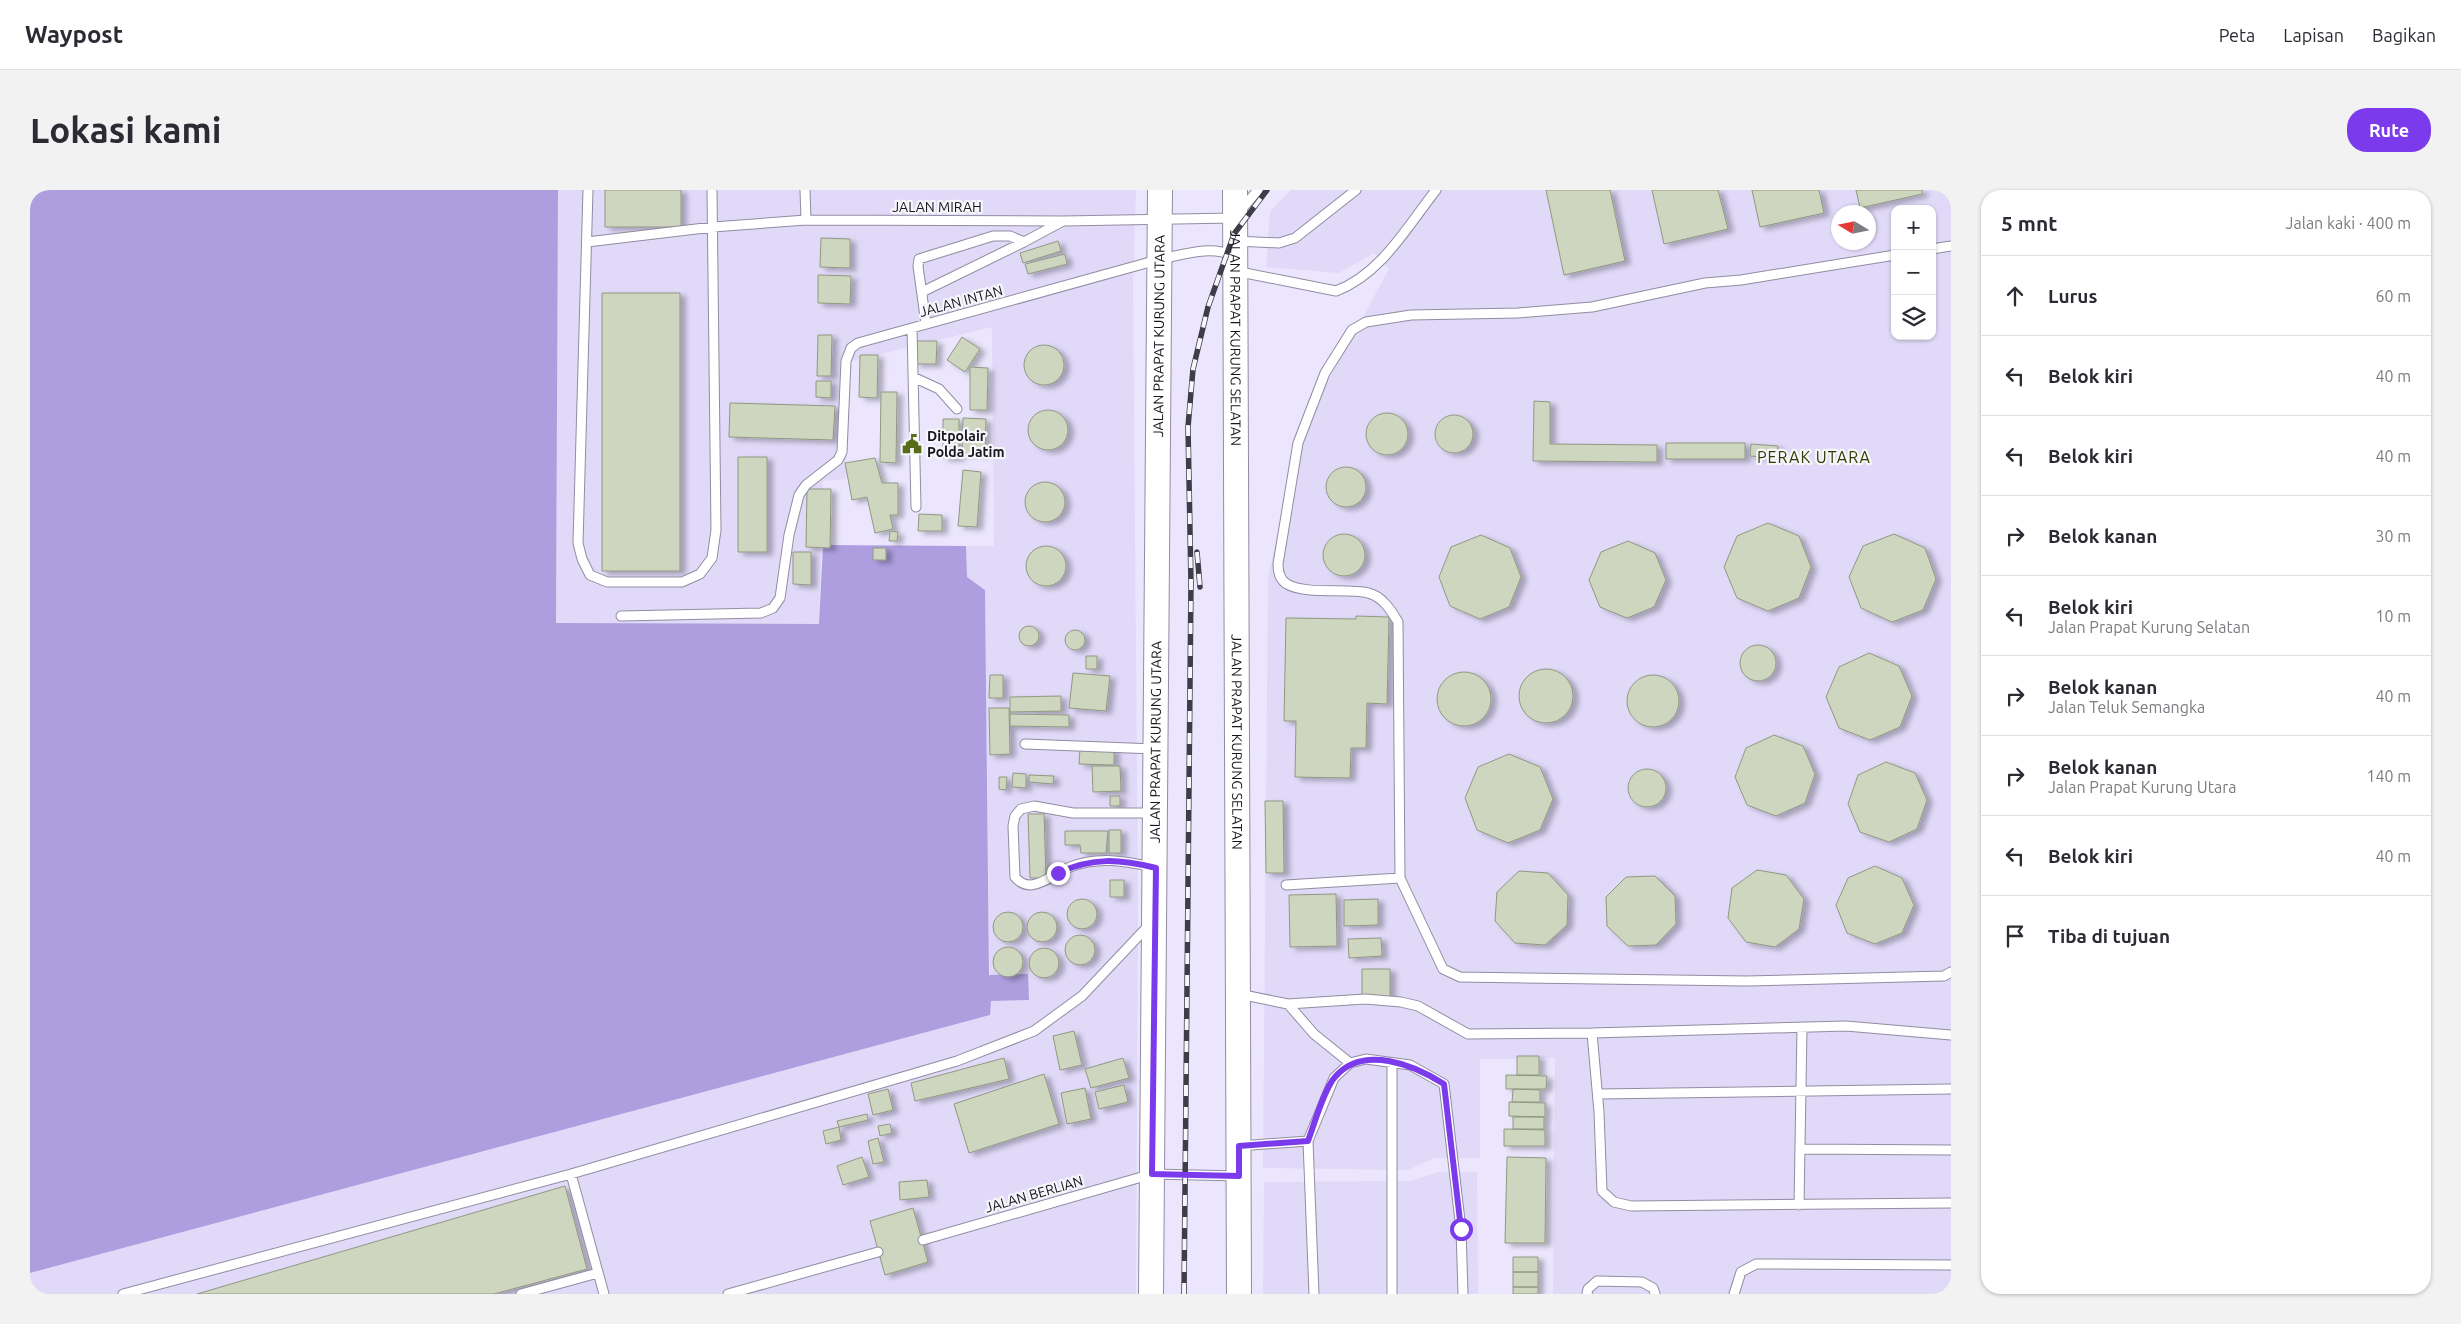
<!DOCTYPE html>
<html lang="id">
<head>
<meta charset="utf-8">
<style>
	:root { --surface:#fff; --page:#f2f2f3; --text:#2b2b33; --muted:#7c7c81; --line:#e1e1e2; --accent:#7c3aed }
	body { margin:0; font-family:Ubuntu,sans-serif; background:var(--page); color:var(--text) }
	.controls { position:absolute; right:15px; top:15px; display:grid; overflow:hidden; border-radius:10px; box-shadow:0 1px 4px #0004 }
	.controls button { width:45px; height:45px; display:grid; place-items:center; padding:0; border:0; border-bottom:1px solid var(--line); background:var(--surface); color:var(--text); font:25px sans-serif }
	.compass { position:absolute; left:1801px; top:15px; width:45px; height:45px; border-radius:50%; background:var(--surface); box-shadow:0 1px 4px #0004; rotate:280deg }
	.stop { position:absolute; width:15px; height:15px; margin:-11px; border:4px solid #7c3aed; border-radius:50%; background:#fff }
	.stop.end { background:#7c3aed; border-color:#fff; box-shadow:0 1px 5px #0008 }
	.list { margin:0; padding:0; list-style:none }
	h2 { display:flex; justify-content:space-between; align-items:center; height:65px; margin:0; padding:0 20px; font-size:21px }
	h2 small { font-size:16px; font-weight:400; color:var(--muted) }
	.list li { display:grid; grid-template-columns:32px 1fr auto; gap:15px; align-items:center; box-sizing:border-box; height:80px; padding:0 20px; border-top:1px solid var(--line) }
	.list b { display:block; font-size:19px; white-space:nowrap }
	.list p { margin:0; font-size:16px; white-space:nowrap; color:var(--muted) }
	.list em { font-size:16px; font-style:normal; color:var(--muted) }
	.icon { flex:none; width:28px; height:28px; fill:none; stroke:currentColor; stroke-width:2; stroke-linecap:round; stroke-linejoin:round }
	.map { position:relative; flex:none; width:1921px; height:1104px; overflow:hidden; border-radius:20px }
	header { display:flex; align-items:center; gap:30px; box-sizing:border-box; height:70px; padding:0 25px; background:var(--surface); border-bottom:1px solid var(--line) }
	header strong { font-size:24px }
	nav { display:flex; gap:28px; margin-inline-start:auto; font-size:18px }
	.intro { display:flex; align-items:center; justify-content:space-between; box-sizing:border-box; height:120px; padding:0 30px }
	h1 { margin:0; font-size:35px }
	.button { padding:12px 22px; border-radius:20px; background:var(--accent); color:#fff; font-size:18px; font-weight:700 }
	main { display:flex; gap:30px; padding:0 30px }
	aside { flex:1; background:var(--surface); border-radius:20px; box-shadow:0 1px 4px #0004 }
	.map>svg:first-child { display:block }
</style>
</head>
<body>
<header>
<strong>Waypost</strong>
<nav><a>Peta</a><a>Lapisan</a><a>Bagikan</a></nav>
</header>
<div class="intro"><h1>Lokasi kami</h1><a class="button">Rute</a></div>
<main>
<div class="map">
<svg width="1921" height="1104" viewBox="0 0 1921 1104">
	<defs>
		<filter id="shadow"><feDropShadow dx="5.5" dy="3" stdDeviation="2.5" flood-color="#0004"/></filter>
	</defs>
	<rect width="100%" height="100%" fill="#ebe6fe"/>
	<path fill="#e0d9f8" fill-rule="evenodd" d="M528 0H1106L1103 94 1108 714 1106 1104H0V1083L960 825 955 400 937 387 936 356H964L962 137 818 172 816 289 793 291 789 434H526Z
		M1261 0H1921V1104H1523L1525 868 1450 869V968H1404L1378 980 1233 978 1238 388 1254 316 1282 221 1359 79 1344 63 1309 83 1236 77 1240 22ZM1865 19H1902V146H1865ZM1808 22H1838V52H1808Z
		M1408 982H1447L1448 1104H1233L1234 992 1381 991Z"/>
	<path fill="#ae9edf" d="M0 0H528L526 433 789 434 793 355 936 356 937 387 955 400 959 785 998 784 999 810 961 811 960 825 0 1083Z"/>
	<path fill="#ced6bf" stroke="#909882" filter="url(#shadow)" d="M575 0H651V37H575Z
		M1516 0H1580L1595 71 1534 85Z
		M1622 0H1688L1698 39 1634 54Z
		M1722 0H1789L1794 23 1730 37Z
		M1826 0H1892V4L1830 18Z
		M791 48 820 49V78L790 77Z
		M1028 51 1031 61 993 73 990 63Z
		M1035 64 1037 74 998 84 995 74Z
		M788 85 821 86 820 114 788 113Z
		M572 103H650V381H572Z
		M788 145H802L801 186H787Z
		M932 147 950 159 935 182 917 170Z
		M886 151H907L906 174H885Z
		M994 175a20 20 0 1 1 40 0a20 20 0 1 1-40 0Z
		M830 165H848L847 208 829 207Z
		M940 177 958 178 957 220H940Z
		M786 191H801V208L786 207Z
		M851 202H867L866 273 850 272Z
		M1504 211 1520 212V254L1627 255V272L1503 271Z
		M700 213 805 216 803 250 699 247Z
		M998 240a20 20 0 1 1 40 0a20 20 0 1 1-40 0Z
		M1336 244a21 21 0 1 1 42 0a21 21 0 1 1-42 0Z
		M1405 244a19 19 0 1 1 38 0a19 19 0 1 1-38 0Z
		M933 228 956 229 955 264 932 263Z
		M913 229H929V268H913Z
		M1636 253H1715V269H1636Z
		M1721 254 1748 256 1747 268 1720 266Z
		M708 267H737V362H708Z
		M845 268 852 293H868V325H860L863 339 845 343 837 307 822 310 815 273Z
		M1296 297a20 20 0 1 1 40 0a20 20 0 1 1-40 0Z
		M933 280 951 282 947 337 928 336Z
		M995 312a20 20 0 1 1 40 0a20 20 0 1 1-40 0Z
		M777 299H801L800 358 776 357Z
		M889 324 912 325V341H888Z
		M1738 333 1769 346 1781 377 1769 408 1738 421 1707 408 1694 377 1707 346Z
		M860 341 868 342 867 351H859Z
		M1864 344 1895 358 1906 389 1893 420 1862 432 1831 418 1819 387 1833 356Z
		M1293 365a21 21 0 1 1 42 0a21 21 0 1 1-42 0Z
		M1451 345 1480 358 1491 387 1479 417 1450 429 1420 416 1409 387 1421 357Z
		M1598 351 1625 363 1636 390 1624 417 1597 428 1570 417 1559 390 1571 362Z
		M996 376a20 20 0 1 1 40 0a20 20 0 1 1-40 0Z
		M843 358H856V370H843Z
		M763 362H781V395L763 394Z
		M1326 426 1359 427 1357 514 1337 513 1336 558H1321L1320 588 1265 587 1266 531H1254L1256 428 1326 429Z
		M989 446a10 10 0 1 1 20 0a10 10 0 1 1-20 0Z
		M1035 450a10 10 0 1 1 20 0a10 10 0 1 1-20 0Z
		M1710 473a18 18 0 1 1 36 0a18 18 0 1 1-36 0Z
		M1839 463 1869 476 1882 506 1870 537 1840 550 1809 538 1796 507 1809 477Z
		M1056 466H1067V479H1056Z
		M1489 506a27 27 0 1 1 54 0a27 27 0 1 1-54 0Z
		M1407 509a27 27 0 1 1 54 0a27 27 0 1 1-54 0Z
		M1043 483 1080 486 1076 521 1039 518Z
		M1597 511a26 26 0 1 1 52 0a26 26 0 1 1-52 0Z
		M960 485H973V508H959Z
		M1031 506V521L980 522V507Z
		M959 518H979L980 564 960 565Z
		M980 524 1039 525V537L980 536Z
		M1744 545 1773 556 1785 584 1775 613 1746 626 1717 615 1705 587 1716 558Z
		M1050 558 1084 559V575L1049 574Z
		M1479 564 1510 577 1523 609 1510 640 1478 653 1447 640 1435 608 1448 577Z
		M1856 572 1885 583 1897 610 1887 639 1859 652 1830 642 1818 614 1828 585Z
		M1062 576H1090L1091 601 1063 602Z
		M1598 598a19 19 0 1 1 38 0a19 19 0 1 1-38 0Z
		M983 583 996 584V598L982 597Z
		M999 585 1024 586 1023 594 999 592Z
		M969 587H977L976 600 969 599Z
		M1080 606H1090V616H1080Z
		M1235 611H1253L1254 683H1236Z
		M998 624H1014L1016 688H1000Z
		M1079 640H1091V663H1079Z
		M1035 641H1078L1076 663H1051L1050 655H1035Z
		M1845 676 1872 688 1884 715 1872 743 1845 754 1817 743 1806 715 1818 688Z
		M1727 680 1756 685 1774 709 1769 739 1745 757 1716 752 1698 728 1702 698Z
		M1489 681 1518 683 1538 705 1537 735 1515 755 1485 753 1465 731 1467 702Z
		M1625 686 1645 706 1646 734 1626 755 1598 756 1577 736 1576 707 1596 687Z
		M1080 690H1094V707H1080Z
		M1306 704 1307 756 1260 757 1259 705Z
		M1037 724a15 15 0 1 1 30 0a15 15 0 1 1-30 0Z
		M1348 709V735L1314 736V710Z
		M963 737a15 15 0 1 1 30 0a15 15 0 1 1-30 0Z
		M997 737a15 15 0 1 1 30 0a15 15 0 1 1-30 0Z
		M1035 760a15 15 0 1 1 30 0a15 15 0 1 1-30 0Z
		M1351 748 1352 766 1319 768 1318 749Z
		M963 772a15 15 0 1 1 30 0a15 15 0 1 1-30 0Z
		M999 773a15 15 0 1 1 30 0a15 15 0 1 1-30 0Z
		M1332 779H1360V807H1332Z
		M1044 841 1052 875 1030 880 1023 846Z
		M1487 866H1509V885H1487Z
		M974 868 979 889 885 911 881 893Z
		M1093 868 1099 888 1061 898 1055 879Z
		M1014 884 1029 934 939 963 924 914Z
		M1476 885 1517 886 1516 899H1476Z
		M1094 895 1098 912 1069 919 1065 902Z
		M1055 898 1061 929 1037 934 1031 903Z
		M858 899 863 920 843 925 838 904Z
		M1483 899 1510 900V912H1482Z
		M1479 912 1515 913V927L1479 926Z
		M837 924 838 930 809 937 807 931Z
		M1483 927H1514V939H1483Z
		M860 934 862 943 850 946 848 936Z
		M809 937 811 950 796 954 793 941Z
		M1474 939 1515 940V956H1474Z
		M848 948 854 972 843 974 838 951Z
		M832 967 839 987 813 995 807 976Z
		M1477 967 1516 968 1515 1053H1475Z
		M897 990 899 1007 870 1010 869 992Z
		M535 996 557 1079 464 1104H167Z
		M883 1018 898 1072 855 1085 840 1031Z
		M1483 1067H1508V1082H1483Z
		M1483 1082H1508V1097H1483Z
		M1483 1097H1508V1104H1483Z"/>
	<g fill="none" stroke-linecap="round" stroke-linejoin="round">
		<defs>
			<path id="lane" d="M558 0 548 353 552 369 560 385 577 392H652L670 384 682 368 686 340 682 0
				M775 0 776 30
				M1206 51 1249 53 1265 48 1326 0
				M557 52 683 37 776 30 1033 31 1204 28 1228 0
				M1902 59 1921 56
				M1205 81 1306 101C1351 84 1377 37 1406 0
				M892 102 994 52 1033 31
				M896 134 888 76 889 69 963 46H980L994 52
				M882 138 886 317
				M883 187 909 199 927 219
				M591 426 731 423 743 418 750 408 759 345 769 305 776 295 808 270 812 262 816 171 821 158 828 153 1131 69C1156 64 1180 55 1205 66
				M995 554 1125 559
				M1123 677C1095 671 1068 666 1040 677 1027 682 1014 694 1001 695 993 695 989 692 985 687L983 636 985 626 991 619 1004 616 1043 623H1124
				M1370 688 1413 779 1430 787 1716 791 1914 786 1921 782
				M1256 695 1370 688 1368 432C1361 420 1352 406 1338 403 1317 398 1275 405 1257 394 1250 390 1248 381 1248 374L1268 253 1295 183 1322 140 1336 132 1381 125 1488 123 1562 117 1675 93 1711 90 1865 65
				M1209 804 1258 814 1335 809 1371 812 1388 816 1438 844 1562 843 1569 922 1572 1001 1584 1012 1601 1016 1921 1013
				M1258 814 1284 844 1320 873
				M1562 843 1816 836 1921 845
				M1568 904 1921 899
				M1209 956 1278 951
				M1772 959 1921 960
				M541 984 574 1104
				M1769 1015 1772 838
				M893 1050 1122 984 1209 986
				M93 1104 541 984 927 871 1004 841 1052 806 1120 734
				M491 1104 568 1083
				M698 1104 848 1062
				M1284 1104 1278 951 1304 888 1320 873 1336 869 1380 875 1414 894 1431 1039 1433 1104
				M1362 1104V873
				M1557 1104 1558 1099 1567 1091 1612 1092 1623 1098 1625 1104
				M1704 1104 1711 1082 1726 1074 1921 1075"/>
			<g id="secondary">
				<path id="s1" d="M1205 0 1209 1104"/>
				<path id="s2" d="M1121 1104 1130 0"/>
			</g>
		</defs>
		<use href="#lane" stroke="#918ca2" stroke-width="11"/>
		<use href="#secondary" stroke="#918ca2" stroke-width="26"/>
		<use href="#lane" stroke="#fff" stroke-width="9"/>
		<use href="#secondary" stroke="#fff" stroke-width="24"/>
		<defs>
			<path id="rail" d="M1167 362 1170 397
				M1154 1104 1161 393 1158 237 1163 179 1178 117 1204 44 1237 0"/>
		</defs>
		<use href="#rail" stroke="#3e3c47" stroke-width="5.5"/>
		<use href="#rail" stroke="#f7f6fb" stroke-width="4" stroke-dasharray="11" stroke-linecap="butt"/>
	</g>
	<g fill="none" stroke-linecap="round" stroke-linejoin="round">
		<path stroke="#7c3aed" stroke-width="6" d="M1028 683C1063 667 1089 669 1126 678L1122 984 1209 986V956L1278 951C1284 935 1294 899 1305 887 1333 854 1384 875 1414 894L1431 1039"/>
	</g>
	<defs>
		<symbol id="civic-bare" viewBox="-9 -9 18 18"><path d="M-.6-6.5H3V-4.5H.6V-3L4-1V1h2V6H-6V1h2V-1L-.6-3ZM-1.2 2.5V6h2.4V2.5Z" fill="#576b18" stroke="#f7f6fb" stroke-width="2.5" paint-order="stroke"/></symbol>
	</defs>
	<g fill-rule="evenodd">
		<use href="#civic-bare" x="868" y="240" width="28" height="28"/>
	</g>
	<g text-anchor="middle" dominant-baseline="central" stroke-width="4.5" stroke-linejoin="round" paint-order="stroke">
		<g font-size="14" fill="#17151d" stroke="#f7f6fb">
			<text x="907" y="17">JALAN MIRAH</text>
			<text transform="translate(931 111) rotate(-15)">JALAN INTAN</text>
			<text stroke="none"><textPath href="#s2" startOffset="958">JALAN PRAPAT KURUNG UTARA</textPath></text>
			<text stroke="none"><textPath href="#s1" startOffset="148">JALAN PRAPAT KURUNG SELATAN</textPath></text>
			<text stroke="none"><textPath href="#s2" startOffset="552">JALAN PRAPAT KURUNG UTARA</textPath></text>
			<text stroke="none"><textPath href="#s1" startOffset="552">JALAN PRAPAT KURUNG SELATAN</textPath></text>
			<text transform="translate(1004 1004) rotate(-16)">JALAN BERLIAN</text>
		</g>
		<g font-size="14" font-weight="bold" fill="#17151d" stroke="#f7f6fb" text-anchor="start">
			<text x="897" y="246">Ditpolair<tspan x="897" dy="16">Polda Jatim</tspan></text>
		</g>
		<g font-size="16" letter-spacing="1" fill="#2f3c02" stroke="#f7f6fb">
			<text x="1784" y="267">PERAK UTARA</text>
		</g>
	</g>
</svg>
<div class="controls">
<button>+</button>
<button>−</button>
<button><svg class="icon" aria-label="layers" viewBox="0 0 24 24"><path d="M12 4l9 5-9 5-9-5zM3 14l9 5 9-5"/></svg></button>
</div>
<svg class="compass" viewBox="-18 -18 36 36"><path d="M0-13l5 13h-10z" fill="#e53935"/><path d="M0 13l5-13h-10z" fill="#7c7c81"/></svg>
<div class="stop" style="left:1431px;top:1039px"></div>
<div class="stop end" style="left:1028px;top:683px"></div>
</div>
<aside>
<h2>5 mnt<small>Jalan kaki · 400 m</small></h2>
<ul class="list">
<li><svg class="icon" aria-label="ahead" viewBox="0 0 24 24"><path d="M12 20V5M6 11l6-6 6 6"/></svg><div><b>Lurus</b></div><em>60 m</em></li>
<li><svg class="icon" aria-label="left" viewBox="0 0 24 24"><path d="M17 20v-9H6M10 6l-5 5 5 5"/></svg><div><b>Belok kiri</b></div><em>40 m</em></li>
<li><svg class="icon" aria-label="left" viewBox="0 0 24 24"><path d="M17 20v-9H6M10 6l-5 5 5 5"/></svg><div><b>Belok kiri</b></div><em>40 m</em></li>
<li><svg class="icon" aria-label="right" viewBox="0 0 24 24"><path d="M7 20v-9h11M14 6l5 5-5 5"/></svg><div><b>Belok kanan</b></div><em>30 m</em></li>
<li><svg class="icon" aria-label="left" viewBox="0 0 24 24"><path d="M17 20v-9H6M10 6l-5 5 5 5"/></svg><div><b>Belok kiri</b><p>Jalan Prapat Kurung Selatan</p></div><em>10 m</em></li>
<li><svg class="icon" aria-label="right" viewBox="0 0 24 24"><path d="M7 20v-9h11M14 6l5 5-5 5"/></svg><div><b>Belok kanan</b><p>Jalan Teluk Semangka</p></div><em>40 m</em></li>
<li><svg class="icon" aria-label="right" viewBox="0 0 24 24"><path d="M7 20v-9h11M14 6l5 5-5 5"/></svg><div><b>Belok kanan</b><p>Jalan Prapat Kurung Utara</p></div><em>140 m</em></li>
<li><svg class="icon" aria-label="left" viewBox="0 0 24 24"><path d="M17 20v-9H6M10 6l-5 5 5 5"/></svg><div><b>Belok kiri</b></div><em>40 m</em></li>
<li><svg class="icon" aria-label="arrive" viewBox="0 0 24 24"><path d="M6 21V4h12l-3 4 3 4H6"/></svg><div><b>Tiba di tujuan</b></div></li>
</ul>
</aside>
</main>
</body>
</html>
